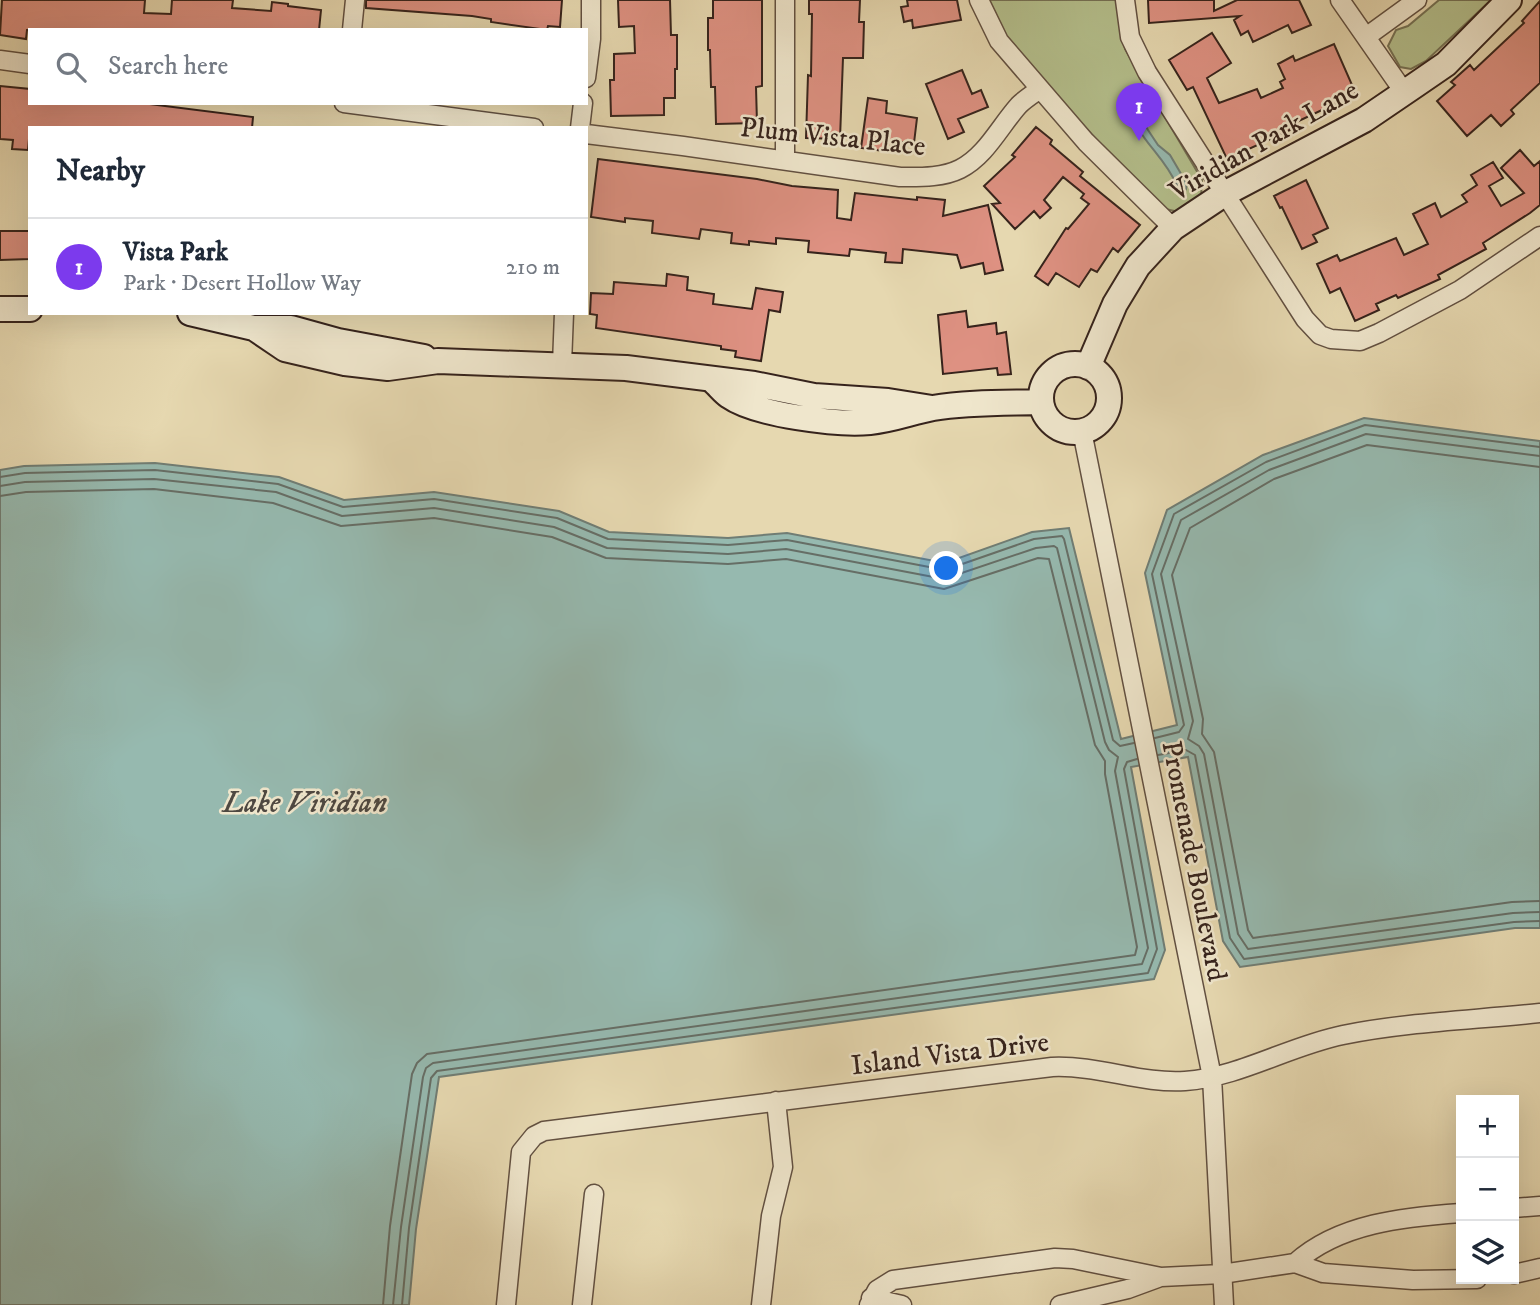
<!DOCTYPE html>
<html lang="en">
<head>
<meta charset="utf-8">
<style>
	:root { --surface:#fff; --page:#f6f6f7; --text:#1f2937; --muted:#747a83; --line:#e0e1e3; --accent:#7c3aed }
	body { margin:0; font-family:"IM FELL DW Pica",serif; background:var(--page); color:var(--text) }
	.controls { position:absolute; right:21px; bottom:21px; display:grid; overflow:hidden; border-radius:0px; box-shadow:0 7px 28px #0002 }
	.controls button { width:63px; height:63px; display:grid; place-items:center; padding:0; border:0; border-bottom:2px solid var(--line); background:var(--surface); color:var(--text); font:35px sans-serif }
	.you { position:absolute; left:947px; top:569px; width:24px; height:24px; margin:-18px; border:5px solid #fff; border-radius:50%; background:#1a73e8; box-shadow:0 0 0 10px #1a73e833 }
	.badge { display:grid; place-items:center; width:46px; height:46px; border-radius:50%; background:var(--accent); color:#fff; font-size:23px; font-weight:700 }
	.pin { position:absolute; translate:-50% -58px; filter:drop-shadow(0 2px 4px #0008) }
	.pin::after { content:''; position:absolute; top:37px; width:24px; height:21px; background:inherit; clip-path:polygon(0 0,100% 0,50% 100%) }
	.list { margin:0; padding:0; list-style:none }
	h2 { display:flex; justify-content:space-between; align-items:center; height:91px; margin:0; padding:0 28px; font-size:30px }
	h2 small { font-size:23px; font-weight:400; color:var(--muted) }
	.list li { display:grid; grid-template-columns:46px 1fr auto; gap:21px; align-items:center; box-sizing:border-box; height:98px; padding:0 28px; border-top:2px solid var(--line) }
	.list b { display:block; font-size:26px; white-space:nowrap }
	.list p { margin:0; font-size:23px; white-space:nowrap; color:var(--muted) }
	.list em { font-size:23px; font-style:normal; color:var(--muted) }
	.icon { flex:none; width:38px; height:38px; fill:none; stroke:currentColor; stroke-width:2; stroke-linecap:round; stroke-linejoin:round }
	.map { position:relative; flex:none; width:1540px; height:1305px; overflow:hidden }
	.search { position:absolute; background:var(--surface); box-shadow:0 7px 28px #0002; left:28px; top:28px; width:560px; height:77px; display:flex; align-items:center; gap:18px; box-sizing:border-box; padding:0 24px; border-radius:0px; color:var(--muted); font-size:26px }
	.panel { position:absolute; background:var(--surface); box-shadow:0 7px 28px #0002; left:28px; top:126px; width:560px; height:189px; border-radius:0px }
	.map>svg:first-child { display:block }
</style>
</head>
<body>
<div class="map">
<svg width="1540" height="1305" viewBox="0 0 1540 1305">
	<rect width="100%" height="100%" fill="#e6d8b0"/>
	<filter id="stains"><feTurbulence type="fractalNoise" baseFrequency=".00286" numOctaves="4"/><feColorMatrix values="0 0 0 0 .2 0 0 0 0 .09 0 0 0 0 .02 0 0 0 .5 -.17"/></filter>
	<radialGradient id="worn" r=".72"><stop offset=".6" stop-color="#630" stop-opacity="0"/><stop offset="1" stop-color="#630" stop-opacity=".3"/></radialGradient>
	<path fill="#b4bf8c" stroke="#757154" stroke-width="2" d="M989 0H1116L1125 49 1202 180 1201 197 1179 212 1161 208 1028 67 1002 33Z
		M1439 0H1491L1426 61 1411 69 1400 67 1388 46 1396 30 1408 26Z"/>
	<path fill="#96b9af" stroke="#707d74" stroke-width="2" d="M1130 99 1136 100V109L1148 130 1158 145 1170 155 1187 184 1186 189 1176 184C1163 152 1130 135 1130 99Z
		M1364 418 1540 441V928H1515L1240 967 1223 941 1188 757 1131 767 1165 950 1154 979 439 1077 416 1229 409 1305H0V470L24 466 155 463 279 477 344 500 434 492 559 511 609 532 728 538 787 533 945 563 1032 532 1069 528 1121 739 1177 725 1145 573 1167 510 1263 455Z"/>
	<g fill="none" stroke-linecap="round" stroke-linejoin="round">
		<path stroke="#666e66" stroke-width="2" d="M1540 456 1366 434 1269 470 1181 520 1161 574 1193 721 1188 739 1199 746 1204 754 1238 934 1248 949 1513 913 1540 912
			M1540 467 1367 445 1274 479 1190 528 1172 575 1203 719 1202 734 1214 752 1248 930 1253 938 1512 902 1540 901
			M0 477 25 473 155 470 278 484 343 507 434 499 557 518 608 539 728 545 787 540 945 570 1034 539 1062 536 1064 539 1113 740 1120 746 1134 743
			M0 486 25 482 154 479 276 492 342 516 434 508 554 527 607 548 728 554 786 549 944 579 1036 548 1054 546 1057 548 1105 742 1109 750 1118 757 1115 771 1148 948 1142 964 433 1063 426 1068 423 1077 401 1227 393 1305
			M0 496 26 492 154 489 273 503 341 526 434 518 552 537 606 558 728 564 786 559 944 589 1038 558 1049 559 1095 745 1105 761V774L1137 947 1135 955 427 1054 417 1063 412 1074 390 1226 383 1305
			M1155 738 1179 732 1184 725 1152 574 1174 514 1266 462 1365 425 1540 447
			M1158 755 1186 750 1195 755 1230 938 1244 959 1514 922 1540 921
			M402 1305 409 1228 431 1078 437 1071 1148 973 1157 949 1124 769 1127 762 1137 759"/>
	</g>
	<path fill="#de9182" stroke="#36231c" stroke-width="2" d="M2 0H145L144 13 171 14 172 0H233L232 8 271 11 272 2 288 4V6L321 10 319 30H27L26 39 0 35Z
		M366 0H562L560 27 548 26 547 30 491 22V19L472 16 366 8Z
		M618 0H670L671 35H677V69H675V98H664V115L611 116 610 80H614V54L635 53 634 26 619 27Z
		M713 0H762V86L756 87 757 123 716 124 715 87H711L710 50H708V18H713Z
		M809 0H860L859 22H864L863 58H843L840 139 806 138 808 75 811 76 812 14H809Z
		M907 0H957L961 20 913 28 912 20 904 22 901 7 908 6Z
		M1148 0H1214V11L1237 0H1299L1311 25 1292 33 1288 25 1253 42 1248 31 1241 35 1234 20 1240 16 1149 23Z
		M1540 1V83L1511 110 1514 114 1501 126 1491 115 1467 136 1437 101 1455 85 1451 82 1470 65 1474 70 1524 23 1522 21Z
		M1212 33 1231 63 1207 78 1219 103 1257 89 1261 98 1283 88 1280 82 1285 79 1278 64 1293 56 1295 61 1334 44 1356 94 1288 126 1290 130 1227 159 1193 87 1187 90 1169 60Z
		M962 70 972 94 981 90 988 107 958 119 964 132 948 139 926 84Z
		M0 86 30 89V103H142L165 106 253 117 252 128H30L28 150 12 149 13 140 0 139Z
		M868 98 887 101 886 113 917 118 914 143 900 142 898 153 861 148Z
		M1036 127 1052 140 1050 144 1083 172 1080 176 1140 225 1118 252 1113 248 1097 272 1091 269 1079 287 1056 273 1048 285 1035 276 1066 228 1068 229 1089 204 1081 198 1084 194 1063 177 1044 200 1051 208 1040 218 1034 211 1015 229 992 204 1000 203 984 186 1015 157 1012 155Z
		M1520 150 1534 166 1540 161V205L1530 213 1483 243 1486 249 1438 275 1440 279 1398 298 1396 295 1376 304 1379 310 1355 321 1340 288 1330 293 1317 264 1337 255 1340 261 1396 238 1404 255 1428 244 1413 214 1435 203 1441 217 1467 202 1462 195 1477 185 1471 175 1493 162 1503 178 1489 186 1501 206 1524 193 1501 168Z
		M598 159 757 179 792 186 838 190 837 218 851 220 855 193 917 200V197L945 200 943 216 988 205 1003 270 985 274 983 263 961 268 957 255 903 249 902 263 885 262 886 253 850 249 849 256 808 252 809 241 776 238V244L749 241V245L731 243 732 233 701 229 699 239 652 233 653 221 625 218V222L591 217Z
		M1306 180 1328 228 1313 235 1317 242 1302 249 1282 207 1280 208 1274 196Z
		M0 231H30V259L0 260Z
		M667 274 688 277 687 290 714 294 713 304 752 309 756 288 783 292 780 312 769 310 761 361 735 357 736 351 721 349V346L596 328 597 315 590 314 591 293 613 294 614 282 666 286Z
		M966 311 968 327 996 323 997 334 1006 332 1011 374 998 375 997 368 943 374 938 315Z"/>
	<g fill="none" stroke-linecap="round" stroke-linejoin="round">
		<defs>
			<path id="street" d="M979 0 999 41 1086 142 1173 228
				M1125 0 1130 37 1147 72 1305 319 1320 335 1331 339 1360 341 1379 333 1460 290 1540 236
				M1340 0 1404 92
				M352 30 355 0
				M1366 37 1417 0
				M0 60 30 64
				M586 78 591 39V0
				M344 103 534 128
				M580 128 583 103
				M586 134 683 146 900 177C919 177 942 178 960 169 986 156 1000 126 1019 105 1025 99 1033 94 1040 89
				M785 160V0
				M562 364 564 313
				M1082 431 1212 1077 1224 1305
				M1514 1208 1540 1206
				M1295 1263C1339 1223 1405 1217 1461 1213
				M1514 1274 1540 1268
				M871 1298 902 1305
				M506 1305 521 1152 534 1136 544 1131 1052 1067C1099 1065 1141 1084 1185 1081 1240 1077 1289 1046 1343 1035 1407 1022 1475 1020 1540 1013
				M582 1305 594 1194
				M761 1305 771 1216 783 1167 776 1101
				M869 1305 877 1290 893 1280 1055 1258 1073 1259 1161 1277 1222 1274 1295 1263 1323 1273 1413 1280 1477 1279
				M1060 1305 1128 1289 1158 1278"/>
			<path id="secondary" d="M0 309H30
				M190 313 254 328H291L338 341 424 357
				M254 328 285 349 345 363 388 368 438 361 626 368 754 384 814 396 888 401 932 408
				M1041 398a34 34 0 1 1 68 0a34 34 0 1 1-68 0Z
				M1088 367 1115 304 1138 266 1173 228 1224 194 1364 120 1414 86 1446 64 1509 0
				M713 381C718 385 723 392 729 396 756 415 837 425 870 422 892 420 912 412 933 408 968 402 1005 403 1041 402"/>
		</defs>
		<use href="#street" stroke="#625041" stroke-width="21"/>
		<use href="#secondary" stroke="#36231c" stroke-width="28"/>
		<use href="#street" stroke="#efe6cc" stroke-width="18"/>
		<use href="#secondary" stroke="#efe6cc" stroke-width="24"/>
	</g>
	<g text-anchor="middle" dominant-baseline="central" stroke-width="5" stroke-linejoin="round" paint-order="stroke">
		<g font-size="28" fill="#36231c" stroke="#efe6cc">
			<text transform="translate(833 137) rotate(6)">Plum Vista Place</text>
			<text transform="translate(1264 141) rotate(-30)">Viridian Park Lane</text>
			<text transform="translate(1194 861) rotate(79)">Promenade Boulevard</text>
			<text transform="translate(950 1054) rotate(-7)">Island Vista Drive</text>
		</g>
		<g font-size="30" font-style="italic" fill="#4e4841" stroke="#efe6cc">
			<text x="305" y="803">Lake Viridian</text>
		</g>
	</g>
	<rect width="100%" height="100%" filter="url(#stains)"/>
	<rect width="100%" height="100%" fill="url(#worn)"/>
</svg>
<div class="controls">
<button>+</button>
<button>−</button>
<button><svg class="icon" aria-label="layers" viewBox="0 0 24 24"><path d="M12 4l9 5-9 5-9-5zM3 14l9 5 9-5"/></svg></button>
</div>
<div class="you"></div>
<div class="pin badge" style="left:1139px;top:141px">1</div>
<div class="search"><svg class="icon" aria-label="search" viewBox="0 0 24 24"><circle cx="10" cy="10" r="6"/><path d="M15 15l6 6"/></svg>Search here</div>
<section class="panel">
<h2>Nearby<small></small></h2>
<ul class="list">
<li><span class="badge">1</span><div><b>Vista Park</b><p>Park · Desert Hollow Way</p></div><em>210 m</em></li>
</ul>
</section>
</div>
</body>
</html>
